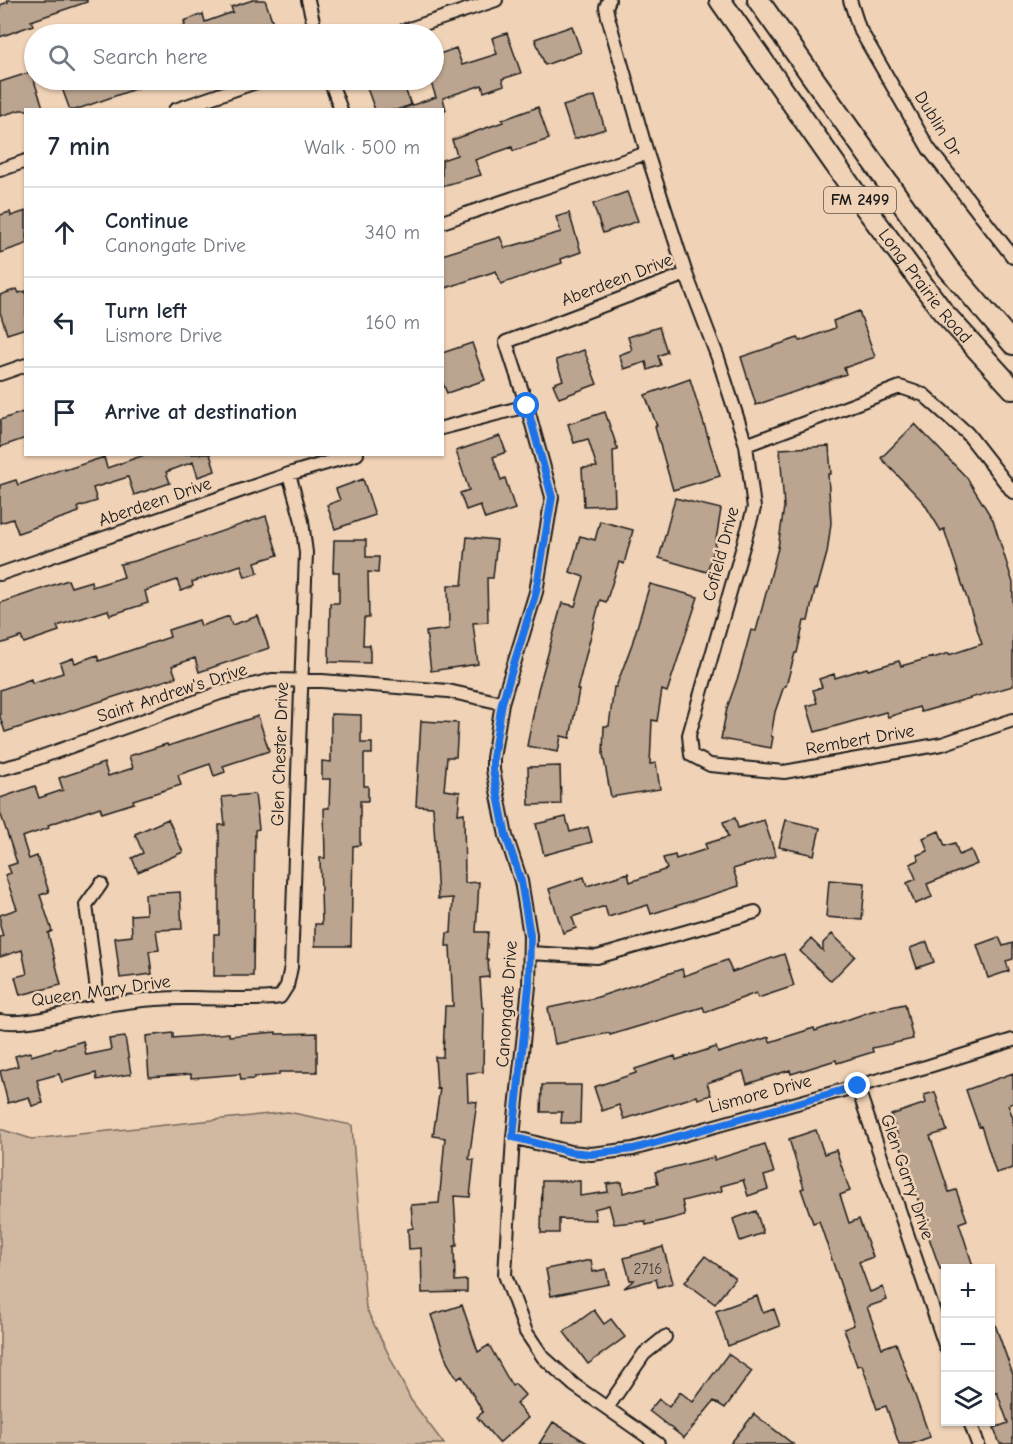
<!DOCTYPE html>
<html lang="en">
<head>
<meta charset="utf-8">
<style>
	:root { --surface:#fff; --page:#f6f6f7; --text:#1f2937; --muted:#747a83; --line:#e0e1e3 }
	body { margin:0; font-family:"Comic Neue",sans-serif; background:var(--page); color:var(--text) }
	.controls { position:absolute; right:18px; bottom:18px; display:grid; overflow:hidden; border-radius:0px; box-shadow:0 2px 4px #0004 }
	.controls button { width:54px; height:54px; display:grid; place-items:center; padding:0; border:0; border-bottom:2px solid var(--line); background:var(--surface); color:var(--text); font:30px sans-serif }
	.stop { position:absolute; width:18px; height:18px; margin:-14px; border:4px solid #1a73e8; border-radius:50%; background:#fff }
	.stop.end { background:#1a73e8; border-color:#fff; box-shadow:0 2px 6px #0008 }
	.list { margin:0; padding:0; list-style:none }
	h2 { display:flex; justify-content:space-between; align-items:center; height:78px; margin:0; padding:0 24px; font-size:26px }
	h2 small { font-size:20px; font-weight:400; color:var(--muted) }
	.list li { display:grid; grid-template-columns:39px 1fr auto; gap:18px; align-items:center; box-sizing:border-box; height:90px; padding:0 24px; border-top:2px solid var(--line) }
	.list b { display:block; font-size:22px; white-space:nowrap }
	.list p { margin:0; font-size:20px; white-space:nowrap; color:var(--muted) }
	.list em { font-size:20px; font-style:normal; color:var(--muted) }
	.icon { flex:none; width:33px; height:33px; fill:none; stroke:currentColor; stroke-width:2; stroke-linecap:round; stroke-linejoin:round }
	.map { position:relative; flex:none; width:1013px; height:1444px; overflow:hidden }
	.search { position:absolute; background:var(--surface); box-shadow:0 2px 4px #0004; left:24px; top:24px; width:420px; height:66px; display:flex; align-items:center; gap:15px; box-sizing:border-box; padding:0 21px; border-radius:33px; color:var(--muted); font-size:22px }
	.panel { position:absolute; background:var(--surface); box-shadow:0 2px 4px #0004; left:24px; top:108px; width:420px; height:348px; border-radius:0px }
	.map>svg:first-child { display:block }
</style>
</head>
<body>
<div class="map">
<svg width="1013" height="1444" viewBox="0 0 1013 1444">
	<rect width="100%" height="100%" fill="#f0d2b6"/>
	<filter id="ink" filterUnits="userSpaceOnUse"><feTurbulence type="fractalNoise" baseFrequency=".0167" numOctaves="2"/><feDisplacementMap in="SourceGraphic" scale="12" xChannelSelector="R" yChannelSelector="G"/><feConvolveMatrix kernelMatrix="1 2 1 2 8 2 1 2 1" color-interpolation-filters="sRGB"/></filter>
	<g filter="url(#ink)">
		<path fill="#d1b8a0" stroke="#766a5e" stroke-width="1.5" d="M288 1112 352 1125 366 1308 411 1400 444 1444H0V1129L32 1139Z"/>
		<path fill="#bca590" stroke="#1c1c1c" stroke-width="1.5" d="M7 0H87V2L31 21 33 25 0 37V5L8 2Z
			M253 0H265L277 34H163V33L185 25 184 21 203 14 205 22 233 12 231 7Z
			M572 26 581 52 545 65 535 39Z
			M507 33 521 73 502 79 504 85 484 92 482 85 443 98 446 110H404V108L436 97 430 80H434V56L456 48 462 65 497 54 492 38Z
			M31 72 44 110H20L0 116V82Z
			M59 80H158V81L75 110H70Z
			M364 80H402L411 105 396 110H375Z
			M595 96 605 129 574 139 563 106Z
			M538 107 549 139 513 151 512 147 475 160 481 175 442 186V160L457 155 452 140 503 122 502 120Z
			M627 192 638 221 603 233 593 204Z
			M26 211V244L0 253V215L10 212 11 216Z
			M569 213 581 252 561 259 562 263 501 284 496 271 446 288 442 279V255L500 237 505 248 561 232 556 217Z
			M17 289 19 293 26 291V328L7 334 0 312V295Z
			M859 311 875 357 844 368 846 374 756 405 741 357 798 338 800 341 835 328 833 321Z
			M659 327 667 352 658 356 661 365 648 370 646 362 624 369 619 355 632 350 628 337Z
			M472 343 485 380 447 393 442 381V353Z
			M584 350 597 384 559 398 553 384 563 380 556 360Z
			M690 379 720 476 673 490 655 427 657 426 645 395Z
			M26 411V438L0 447V420Z
			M605 412 618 450 613 451 615 505 584 506 582 468 597 467 588 439 574 443 568 424Z
			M915 424 967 478 993 520 1013 583V686L921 712 919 707 888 717 886 712 815 732 807 706 817 703 813 690 822 687 819 679 834 674 835 678 867 668 868 670 899 661 901 666 933 657V658L949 653V655L982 644 944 529 941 531 924 503 881 458Z
			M500 436 506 452 493 457 501 480 505 478 515 509 485 519 480 505 466 510 460 493 469 490 456 451Z
			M829 446 831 474H828L831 523 827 553 817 589H815L808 621H804L797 653H795L786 686H784L775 712 771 736 773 737 771 748 721 739 727 708 739 674 751 630 756 631 778 548 784 507 780 449Z
			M147 454H210L215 471 198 477 193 462 166 472 170 483 134 495 128 477 93 488 97 501 78 507 79 512 18 533 13 519 0 523V485L16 480 18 485 65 468V470L104 457 107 468Z
			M363 479 375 515 335 529 327 505 340 500 336 489Z
			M675 498 721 509 715 546 707 572 659 558Z
			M266 516 278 555 255 562 258 573 245 577 241 565 192 582 193 586 181 591 177 580 145 591 148 603 110 615 108 610 57 626 59 631 24 643 21 637 0 644V603L68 580 71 587 91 581 92 587 124 577 120 564 135 561Z
			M600 521 633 530 624 564 619 562 606 602 600 600 577 690H579L570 738 561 736 558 752 527 746 538 690 562 603 575 606 584 577 570 572 580 536 595 540Z
			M467 537 497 540 493 578H487L488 622 473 623 478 664 431 671 426 632 449 629 448 585H462Z
			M334 540H366V557H379L378 573 368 572 369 618H364L363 645H370V663L329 662 330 603H339V572H333Z
			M650 584 698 597 667 692 662 690 657 721 652 720 650 764 656 763 660 789 611 797 603 754 604 726H609L614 687H616L632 644Z
			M229 616 232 625 258 616 269 648 199 672 195 658 172 666 176 677 5 732 0 717V690L31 679 32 683 63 673 60 663 73 658 75 663 97 655 99 661 170 637 168 630 199 620 201 626Z
			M331 714 361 715V743H372V754H364V786H368V801H360V845L353 846 351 946H315V924H322L320 858H325L324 808H329L330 779H322V761L331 762Z
			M258 716 269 751 223 766 225 772 214 776 210 764 178 775 181 785 133 800 134 803 102 813 100 807 48 825 49 828 22 837 29 859 37 856 49 892 40 895 52 931 48 933 61 985 20 995 15 977 27 974 22 950 0 957V937L3 936 0 926V915L17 909 5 875 11 873 8 866 17 863 0 812V798L35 786 39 798 63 790 59 778 104 763 108 776 133 768 129 756 167 744 168 746Z
			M421 721 458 723 456 757H447L444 790 460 792 458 814 464 813 465 883 479 882 476 932H488L486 959H488L489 977 480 978 482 1007 484 1008 483 1072 467 1073 468 1101 477 1102 469 1159 474 1160 470 1197 454 1196 457 1246H454L455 1281 467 1280V1292L422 1293 421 1248 409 1249 408 1229 413 1228 411 1205 439 1203 445 1138 433 1136 440 1088 437 1089 435 1057H443L445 1006H453L450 946H446L447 933H451L453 898 438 899 433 807 416 806Z
			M560 766 561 804 529 805 528 767Z
			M255 794 259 829 255 830 253 976H214V934H219V825H225L222 797Z
			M566 817 570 832 588 827 592 842 544 855 536 824Z
			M735 818 738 828 764 820 776 856 733 869 739 886 651 914 648 905 608 917 605 906 572 917 576 928 563 933 549 889 584 877 587 886 628 873 630 882 667 869 663 858 675 855 676 859 707 849 705 844 728 837 723 822Z
			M168 819 183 852 138 872 132 858 143 853 135 834Z
			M786 820 820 828 814 855 779 847Z
			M939 831 945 846 955 843 959 855 971 850 977 864 927 884 932 897 915 904 907 883 916 879 910 864 919 860 917 855 928 851 923 838Z
			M829 880 865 883 862 920 826 917Z
			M180 892 182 929 156 930 159 950 149 951 152 974 120 978 115 938 132 936 131 915 146 914 145 894Z
			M832 934 855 956 831 981 800 951 811 939 823 951V943Z
			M999 937 1003 946 1013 943V959L1006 961 1009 971 988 978 977 945Z
			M927 942 934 962 917 968 910 948Z
			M784 954 794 986 758 998 756 993 705 1012 703 1007 610 1035 609 1033 555 1044 548 1008 595 998 682 969 684 976 727 960 732 972Z
			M905 1004 913 1039 872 1048 873 1052 837 1063 836 1060 791 1074 790 1070 747 1084 743 1071 707 1083 711 1095 698 1099 697 1096 624 1119 619 1105 602 1111 594 1087 636 1073 635 1069 675 1056 676 1060 716 1047 718 1053 769 1037 770 1042 814 1028 815 1031 872 1011Z
			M276 1032V1034L317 1033V1072H279V1075L254 1077V1079L241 1080 240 1074 191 1078V1074L149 1077 146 1036 173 1033V1038L229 1033V1036Z
			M125 1037 131 1074 97 1080 96 1073 62 1082 59 1074 37 1080 43 1103 32 1106 29 1097 8 1103 0 1071 18 1066 15 1056 30 1052 31 1056 83 1041 86 1055 111 1050 109 1039Z
			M1013 1073V1103L1008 1105 1013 1118V1168L996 1173 981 1126 979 1127 966 1090Z
			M542 1085H581L580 1123H561L562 1112H541Z
			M935 1092 947 1131 930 1136 949 1192 956 1190 967 1220 959 1223 974 1269H940L917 1203H919L891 1115 926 1103 924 1095Z
			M816 1130 824 1154 836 1150 850 1191 840 1195 849 1223 859 1219 873 1257 859 1262 870 1292 883 1287 887 1300 867 1307 882 1348 896 1343 930 1437 911 1444H899L886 1406 877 1409 862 1365 857 1366 844 1329 854 1325 819 1221 813 1223 801 1189 804 1188 789 1139Z
			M765 1144 774 1173 764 1176 768 1189 748 1196 743 1180 721 1186 722 1191 682 1201 685 1215 646 1225 645 1221 614 1224 609 1205 594 1209 596 1220 559 1219V1233H541L542 1181H580V1196L608 1192 607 1184 622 1182 623 1193 658 1184 655 1172 714 1157V1160Z
			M756 1211 763 1233 740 1241 733 1219Z
			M663 1247 673 1283 658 1287 656 1279 624 1288 634 1280H630L624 1258Z
			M705 1256 735 1278 715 1304 685 1282Z
			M591 1260 593 1272 606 1269 609 1284 551 1296 546 1269Z
			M757 1296 763 1313 774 1309 780 1326 728 1346 716 1311Z
			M462 1305 478 1352 489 1345 512 1386 515 1384 525 1395 516 1404 528 1418 499 1443 477 1417 483 1412 462 1376 457 1379 447 1362 431 1315Z
			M594 1310 604 1324 611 1319 625 1337 588 1364 564 1332Z
			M990 1316H992L1013 1375V1444H1000L994 1428 1008 1423 997 1392 990 1395Z
			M728 1354 752 1371 725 1408 714 1401 684 1438 649 1411 659 1399 669 1407 680 1392 693 1402Z
			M754 1414 793 1444H730Z
			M553 1422 589 1444H539Z"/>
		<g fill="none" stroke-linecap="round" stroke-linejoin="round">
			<defs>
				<path id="minor" d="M308 0 316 34
					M609 0 606 7 608 17 647 153 686 274 506 342 527 406 552 497 536 592 502 703 493 758V770L506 836 521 881 530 935 529 986 513 1137 505 1275 526 1332 543 1357 574 1385 658 1444
					M850 0 859 28 929 149 1013 257
					M394 34 496 0
					M330 80 341 110
					M175 110 262 80
					M0 170 26 161
					M442 222 647 153
					M686 274 718 358 746 445 754 508 689 735 691 755 710 765 784 772 942 744 1013 720
					M0 374 26 365
					M442 428 527 406
					M746 445 900 387 924 395 967 433 1013 492
					M0 574 289 474 357 454
					M0 769 24 763 220 693 272 680 322 681 448 691 502 703
					M530 953 597 957 755 912
					M99 1006 86 905 101 884
					M0 1021C21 1025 48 1018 68 1013 106 1004 144 998 183 998 215 997 247 1002 280 997L287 986 291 967 306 553 302 521 289 474
					M857 1086 946 1348
					M513 1137 570 1152 591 1154 633 1149 929 1066 1013 1040
					M607 1408 644 1354 665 1337
					M970 1422 978 1444"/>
				<g id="primary">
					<path id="s1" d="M720 0 865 207 943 312 1013 389"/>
					<path d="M758 0 948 268 1013 344"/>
				</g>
			</defs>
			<use href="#minor" stroke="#1c1c1c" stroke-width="16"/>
			<use href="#primary" stroke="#1c1c1c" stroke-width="24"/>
			<use href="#minor" stroke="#f0d2b6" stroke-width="12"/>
			<use href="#primary" stroke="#f0d2b6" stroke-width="20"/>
		</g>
	</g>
	<g fill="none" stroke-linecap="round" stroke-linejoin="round" filter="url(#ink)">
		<path stroke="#1a73e8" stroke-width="8" d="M527 406 552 497 536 592 502 703 493 758V770L506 836 521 881 530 935 529 986 513 1137 570 1152 591 1154 633 1149 858 1086"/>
	</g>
	<g text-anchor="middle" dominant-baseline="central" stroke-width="5" stroke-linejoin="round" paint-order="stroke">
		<g font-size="15" fill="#443e39">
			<text x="648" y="1269">2716</text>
		</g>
		<rect fill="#f0d2b6" stroke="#5c534a" stroke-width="1.5" x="824" y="187" width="72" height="26" rx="4.5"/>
		<g font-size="16" font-weight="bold" fill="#1c1c1c">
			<text x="860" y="200">FM 2499</text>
		</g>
		<g font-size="18" fill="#1c1c1c" stroke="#f0d2b6">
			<text transform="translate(938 124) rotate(58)">Dublin Dr</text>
			<text transform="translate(617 280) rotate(-21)">Aberdeen Drive</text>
			<text stroke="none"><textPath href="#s1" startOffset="352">Long Prairie Road</textPath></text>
			<text transform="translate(155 502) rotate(-19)">Aberdeen Drive</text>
			<text transform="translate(721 554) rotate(-75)">Cofield Drive</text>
			<text transform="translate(172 693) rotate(-18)">Saint Andrew's Drive</text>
			<text transform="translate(860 740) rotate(-10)">Rembert Drive</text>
			<text transform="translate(280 754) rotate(-88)">Glen Chester Drive</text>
			<text transform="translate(101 991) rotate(-8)">Queen Mary Drive</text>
			<text transform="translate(507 1004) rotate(-86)">Canongate Drive</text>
			<text transform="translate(760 1094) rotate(-15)">Lismore Drive</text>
			<text transform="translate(907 1177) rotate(71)">Glen Garry Drive</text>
		</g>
	</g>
</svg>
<div class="controls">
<button>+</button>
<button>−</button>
<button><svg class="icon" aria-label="layers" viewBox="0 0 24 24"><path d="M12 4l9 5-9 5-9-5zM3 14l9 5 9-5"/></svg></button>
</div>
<div class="stop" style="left:527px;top:406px"></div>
<div class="stop end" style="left:858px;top:1086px"></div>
<div class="search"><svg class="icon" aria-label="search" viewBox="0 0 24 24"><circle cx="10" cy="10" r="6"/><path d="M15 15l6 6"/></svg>Search here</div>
<section class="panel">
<h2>7 min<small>Walk · 500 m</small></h2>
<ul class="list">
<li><svg class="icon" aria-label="ahead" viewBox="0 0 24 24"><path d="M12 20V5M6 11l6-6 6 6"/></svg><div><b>Continue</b><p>Canongate Drive</p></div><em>340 m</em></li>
<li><svg class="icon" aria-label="left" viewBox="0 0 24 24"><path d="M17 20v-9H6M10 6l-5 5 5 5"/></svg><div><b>Turn left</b><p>Lismore Drive</p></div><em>160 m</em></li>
<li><svg class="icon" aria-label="arrive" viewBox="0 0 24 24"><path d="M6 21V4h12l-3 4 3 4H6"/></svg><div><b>Arrive at destination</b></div></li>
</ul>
</section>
</div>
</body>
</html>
